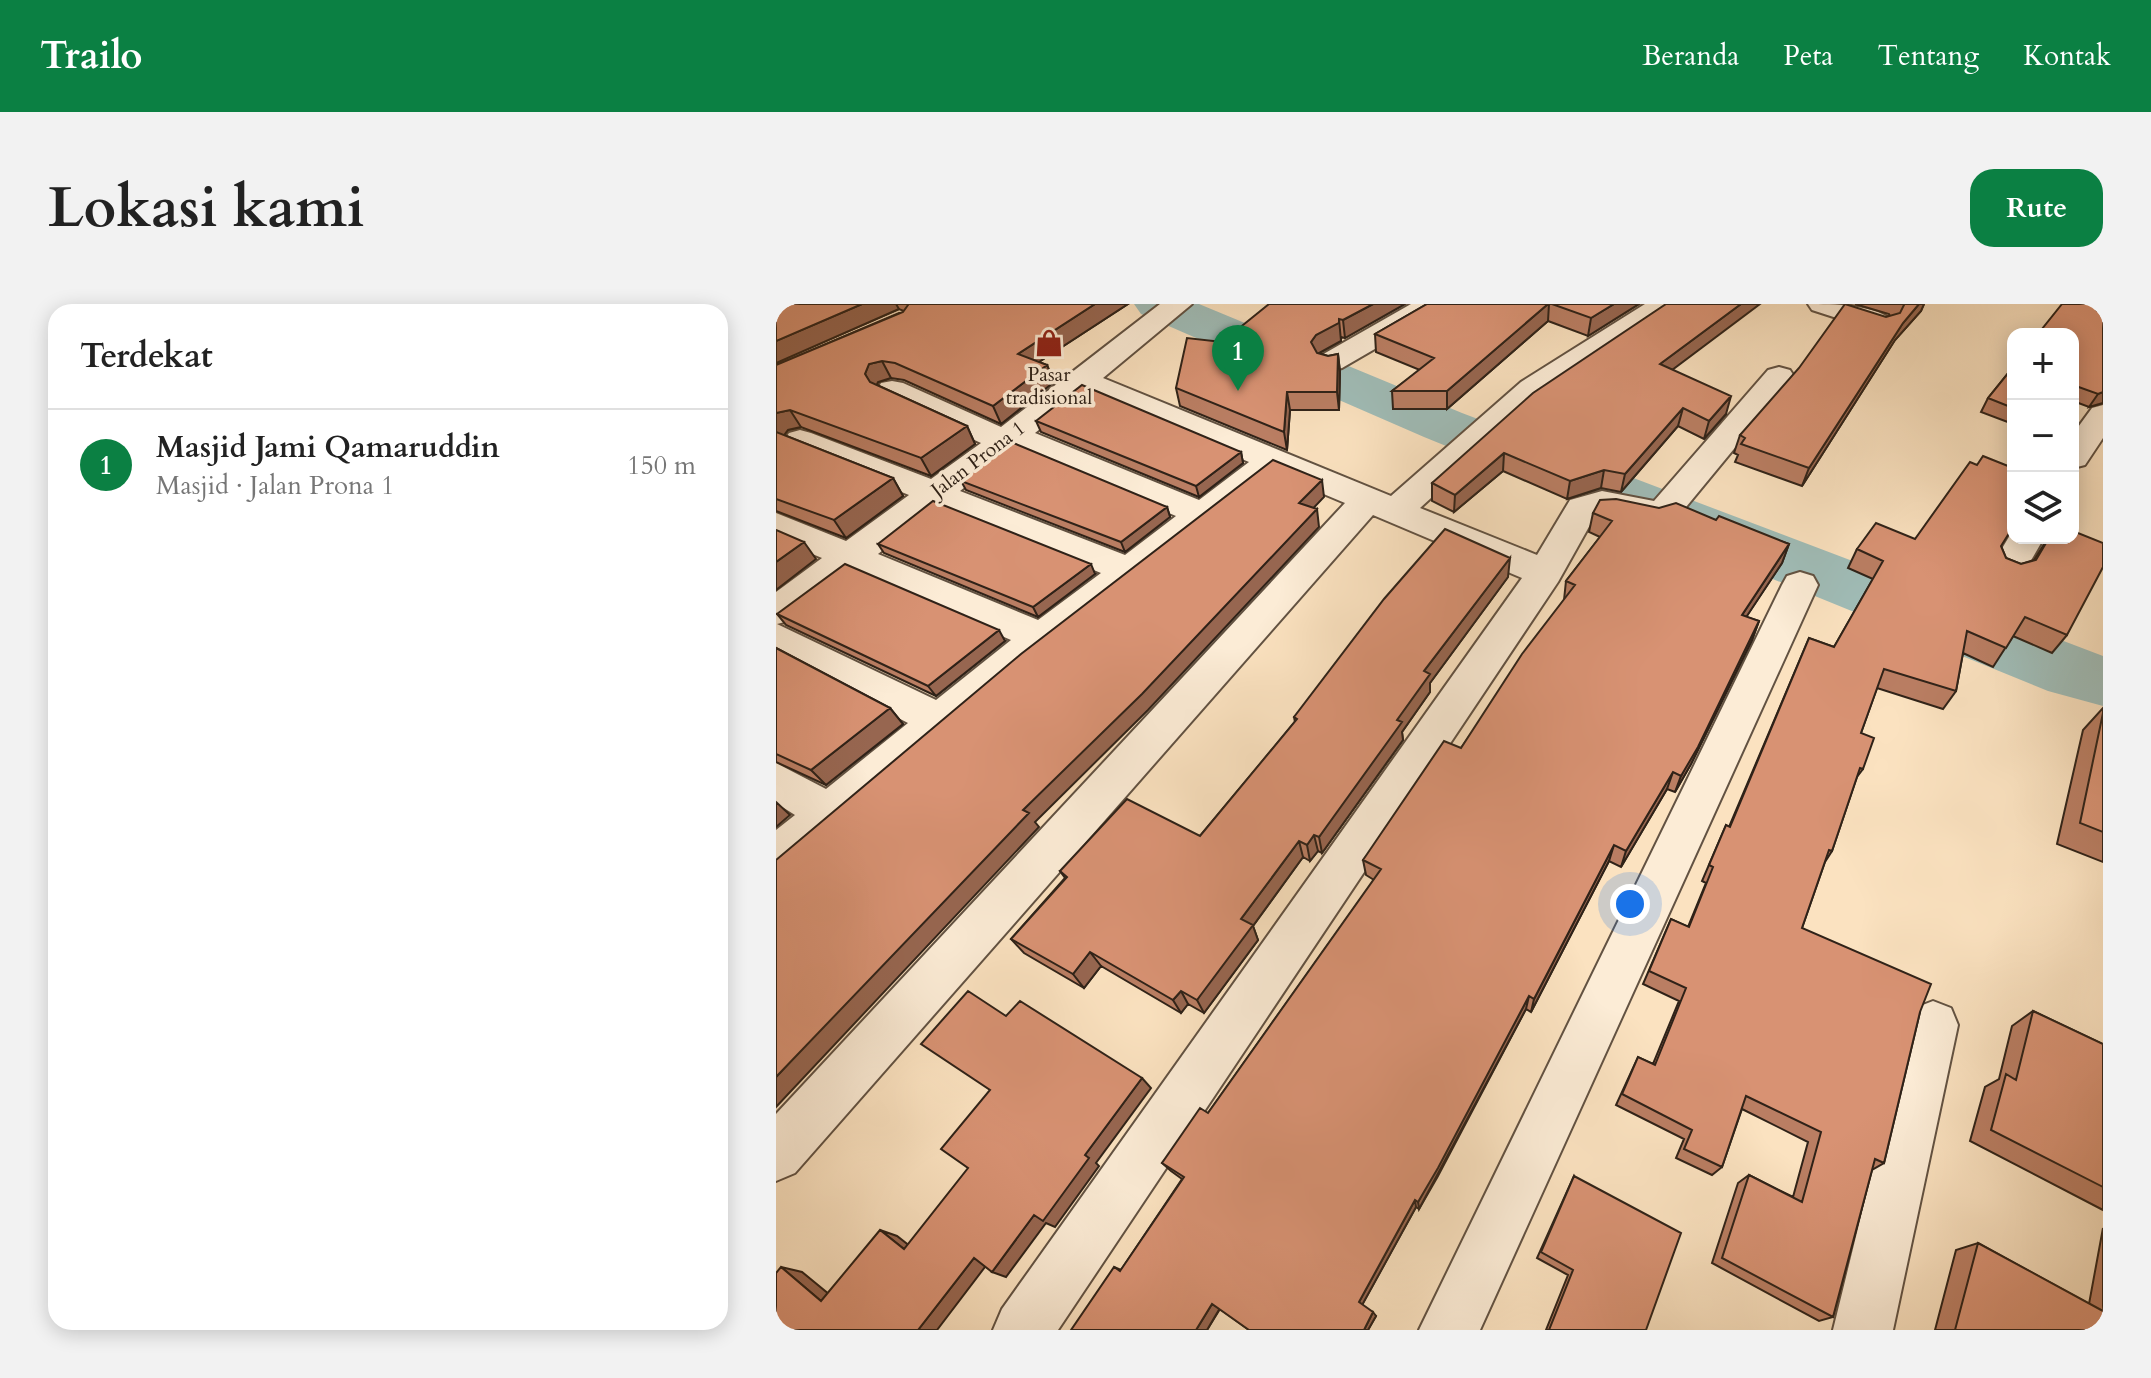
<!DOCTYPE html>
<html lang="id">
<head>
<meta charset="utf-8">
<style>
	:root { --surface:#fff; --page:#f2f2f2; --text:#222; --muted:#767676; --line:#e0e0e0; --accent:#0b8043 }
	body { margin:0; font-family:Cardo,serif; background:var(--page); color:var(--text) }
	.controls { position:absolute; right:24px; top:24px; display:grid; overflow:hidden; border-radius:16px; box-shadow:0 4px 20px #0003 }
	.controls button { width:72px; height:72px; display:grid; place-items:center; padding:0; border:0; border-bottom:2px solid var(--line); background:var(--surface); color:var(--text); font:40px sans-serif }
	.you { position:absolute; left:854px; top:600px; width:28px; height:28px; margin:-20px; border:6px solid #fff; border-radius:50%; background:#1a73e8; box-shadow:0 0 0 12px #1a73e833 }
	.badge { display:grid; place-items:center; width:52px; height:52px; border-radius:50%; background:var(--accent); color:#fff; font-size:26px; font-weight:700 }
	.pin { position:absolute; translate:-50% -66px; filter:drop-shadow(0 2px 4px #0008) }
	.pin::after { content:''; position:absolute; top:42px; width:28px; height:24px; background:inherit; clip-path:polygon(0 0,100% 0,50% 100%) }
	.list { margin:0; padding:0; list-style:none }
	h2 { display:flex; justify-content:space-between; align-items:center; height:104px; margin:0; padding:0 32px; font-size:34px }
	h2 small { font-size:26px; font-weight:400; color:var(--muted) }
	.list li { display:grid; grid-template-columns:52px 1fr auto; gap:24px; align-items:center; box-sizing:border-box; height:112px; padding:0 32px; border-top:2px solid var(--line) }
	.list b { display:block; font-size:30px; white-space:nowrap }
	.list p { margin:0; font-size:26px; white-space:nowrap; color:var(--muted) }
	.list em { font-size:26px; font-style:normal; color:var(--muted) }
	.icon { flex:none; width:44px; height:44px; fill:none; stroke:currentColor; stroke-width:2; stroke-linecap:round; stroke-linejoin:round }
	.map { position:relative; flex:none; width:1327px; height:1026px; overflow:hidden; border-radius:24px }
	header { display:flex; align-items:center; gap:48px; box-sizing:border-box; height:112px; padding:0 40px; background:var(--accent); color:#fff }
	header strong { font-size:38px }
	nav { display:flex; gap:44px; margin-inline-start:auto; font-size:28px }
	.intro { display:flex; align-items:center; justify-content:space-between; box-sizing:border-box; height:192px; padding:0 48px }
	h1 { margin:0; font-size:56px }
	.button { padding:20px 36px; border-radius:24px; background:var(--accent); color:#fff; font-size:28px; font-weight:700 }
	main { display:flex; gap:48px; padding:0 48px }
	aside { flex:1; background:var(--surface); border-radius:24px; box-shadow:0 4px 20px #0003 }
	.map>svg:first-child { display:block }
</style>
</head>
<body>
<header>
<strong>Trailo</strong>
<nav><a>Beranda</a><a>Peta</a><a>Tentang</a><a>Kontak</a></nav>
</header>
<div class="intro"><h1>Lokasi kami</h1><a class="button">Rute</a></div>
<main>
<aside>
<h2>Terdekat<small></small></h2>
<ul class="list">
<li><span class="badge">1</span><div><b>Masjid Jami Qamaruddin</b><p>Masjid · Jalan Prona 1</p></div><em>150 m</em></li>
</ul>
</aside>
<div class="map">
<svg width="1327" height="1026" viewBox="0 0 1327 1026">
	<rect width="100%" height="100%" fill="#fbe2c0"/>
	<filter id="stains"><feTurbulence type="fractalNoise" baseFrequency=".0025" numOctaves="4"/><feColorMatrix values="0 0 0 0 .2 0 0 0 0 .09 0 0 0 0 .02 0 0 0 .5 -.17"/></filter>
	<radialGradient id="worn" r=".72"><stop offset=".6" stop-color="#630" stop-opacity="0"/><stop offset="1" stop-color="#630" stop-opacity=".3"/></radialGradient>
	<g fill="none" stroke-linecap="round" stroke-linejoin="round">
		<path fill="#a0bdb8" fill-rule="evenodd" d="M358 0H423L686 109 1327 352V402L1272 387 648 133 365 10Z"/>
		<defs>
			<path id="minor" d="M384 0H416L327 74 615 192 745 78 869 0H902L898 6 767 92 644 204 761 251 794 196 826 187 878 197 992 66 1003 63 1014 66 1018 72 901 214 879 220 837 211 819 212 782 278 282 1026H217L226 1005 746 274 597 211 19 869 0 877V810L569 199 500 170 252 364 16 567 0 572V526L19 511 0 499V459L50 485 132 419 0 351V288L46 254 0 235V209L70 237 133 191 13 143 8 136 13 129 24 126 35 129 155 175 205 139 105 93 101 86 105 79 116 77 127 79 225 123ZM309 89 473 158 423 196 259 129ZM239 144 400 212 349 251 184 187ZM162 203 325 269 262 316 102 250ZM77 268 235 336 160 396 1 320 13 317Z
				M635 0H670L666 6 566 64 555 67 544 64 540 58 544 52Z
				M1032 0C1055 0 1104 0 1118 19L1114 25 1104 28 1036 6Z
				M1327 101V134L1309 161 1297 164V130L1316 104Z
				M1237 226V234H1268L1246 272 1233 276 1220 272 1215 263Z
				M1024 268 1037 272 1042 281 704 1026H643L1006 281 1011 272Z
				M1157 697 1175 704 1182 721 1117 1026H1057L1132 721 1139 704Z"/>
		</defs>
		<use href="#minor" stroke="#625242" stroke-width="4"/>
		<use href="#minor" fill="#fcecd6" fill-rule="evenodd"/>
	</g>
	<path fill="#ba7e63" stroke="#2f2218" stroke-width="2" d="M0 0H352L263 58 271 61 278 78 225 120 128 76 115 74 102 78 101 81 191 122 199 140 155 172 25 123 12 126 8 131 117 174 127 192 70 234 0 207V61L128 7 123 5 0 59Z
		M629 0 569 34 565 33V37L543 49 552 52 562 50 564 68 563 106H514L511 146 404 102 400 84 446 38Z
		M651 0H863L812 32 772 17 671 105H617L616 87 644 66 600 48 599 30Z
		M1079 0H1148L1145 7 1119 36 1026 182 959 158 962 151 958 149 964 131 1110 13 1114 12 1113 10Z
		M1327 0V99L1313 103 1297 97V30Z
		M1237 63V120L1205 108 1212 94Z
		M897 66 950 110 928 135 902 122 845 188 825 184 791 195 727 167 678 208 656 197V179Z
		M260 117 465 148 467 159 423 193 265 128Z
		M185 177 391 203 394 213 349 248 190 186Z
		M817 209 940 216 1013 240 1006 259 970 313 983 317 976 336 915 460 899 488 891 485 845 563 833 557 755 708 750 705 662 872 643 905 640 903 586 1001 600 1012 592 1026H473L444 1005 431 1026 338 963 345 966 406 875 395 867 386 859 432 809 598 576 590 571 587 556 685 444 788 296 790 277 824 233 813 228Z
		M1272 234H1297L1291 331 1276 349 1237 332 1217 363 1187 349 1180 387 1167 405 1101 384 1085 429 1087 465 1081 473 1056 547 1049 558 1026 624 1144 708 1108 859 1096 866 1057 1013 1043 1017 936 959 962 879 973 871 1017 893 1032 838 966 805 946 863 936 871 900 854 908 835 840 801 862 753 877 760 903 697 867 680 895 615 912 623 930 579 926 577 950 521 953 523 1033 334 1058 343 1097 275 1072 264 1081 245 1139 235 1225 242 1230 254 1245 260 1258 256Z
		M102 240 319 270 262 313 108 249Z
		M732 273 654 379V388L626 428 627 436 546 549 542 547 534 557 527 553 477 622 482 636 428 709 412 700 405 709 325 662 308 684 248 649 235 635 289 574 284 567 424 532 519 418 518 413Z
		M1 310 229 337 160 392 10 321Z
		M0 344 114 404 127 420 50 481 0 458Z
		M1327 404V558L1281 540 1307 426Z
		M1257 707 1327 740V906L1194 837 1209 783 1223 775 1236 722Z
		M798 872 870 1026H770L792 971 761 954Z
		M1327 924V1026H1159L1180 946 1202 939 1313 1000Z"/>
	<path fill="#976650" stroke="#2f2218" stroke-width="2" d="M86 0H120L123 5 0 59V37Z
		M319 0H352L249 67 242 50Z
		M597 0H629L569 34 567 16Z
		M772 0H773L772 17 671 105V87Z
		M838 0H863L812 32 815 14Z
		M965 0H984L880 78 884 60Z
		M1143 0H1148L1145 7 1119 36 1026 182 1033 164 1127 19Z
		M563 15 565 37 543 49 538 56 535 38 540 31Z
		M562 50 564 68 563 106 561 88Z
		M106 57 115 74 102 78 98 87 89 70 93 60Z
		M271 61 278 78 225 120 217 102Z
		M511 88 514 106 511 146 508 128Z
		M1327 88V99L1313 103 1322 90Z
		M955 92 950 110 928 135 933 117Z
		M907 104 902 122 845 188 849 170Z
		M14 106 25 123 12 126 6 134 0 128V109Z
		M191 122 199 140 155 172 145 154Z
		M465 148 467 159 423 193 420 182Z
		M728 149 727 167 678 208 679 191Z
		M828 166 825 184 791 195 794 177Z
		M117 174 127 192 70 234 58 216Z
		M546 176 548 193 526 216 523 199Z
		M391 203 394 213 349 248 345 238Z
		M541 205 543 223 372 406 259 518 263 523 0 803V773L247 506Z
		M28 238 40 255 0 286V258Z
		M1013 240 1006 259 959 330 966 311Z
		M734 254 732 273 654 379V388L626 428 627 436 546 549 543 533 621 416 648 367Z
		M315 260 319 270 262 313 257 303Z
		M983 317 976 336 915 460 899 488 905 472Z
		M223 326 229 337 160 392 152 382Z
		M114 404 127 420 50 481 35 466Z
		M897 468 891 485 845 563 850 547Z
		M0 498 14 511 0 523Z
		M538 531 542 547 534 557 531 541Z
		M523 537 527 553 477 622 482 636 428 709 421 696 465 615Z
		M838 541 833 557 755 708 758 695Z
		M314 648 325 662 308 684 297 670Z
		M405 687 412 700 405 709 397 696Z
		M753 692 750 705 643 905 642 898Z
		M366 774 375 784 320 859 323 862 279 923 270 919 230 973 216 968 258 911 309 851Z
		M639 896 640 903 585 1003 583 998Z
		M104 926 121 932 144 950 128 945Z
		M198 954 212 959 161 1026H142Z
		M5 963 26 968 65 1000 45 997Z
		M436 1000 444 1004 431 1026H420Z
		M597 1008 600 1012 592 1026H588Z"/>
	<path fill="#d89273" stroke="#2f2218" stroke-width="2" d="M0 0H86L0 37Z
		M132 0H319L242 50 271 61 217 102 119 59 106 57 93 60 89 70 94 78 191 122 145 154 14 106 0 109V61L127 8 132 1Z
		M493 0H597L567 16 563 15V19L540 31 535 38 541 49 552 52 562 50 561 88H511L508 128 400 84 411 34 446 38Z
		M651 0H772L671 87H616L658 54 599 30Z
		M776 0H838L815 14Z
		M890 0H965L884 60 955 92 933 117 907 104 849 170 828 166 794 177 728 149 679 191 656 179 757 89Z
		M1069 0 1110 13 1124 9 1128 1 1127 0H1143L1127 19 1033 164 965 140 969 134 964 131 1023 64Z
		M1286 0H1327V88L1322 90 1297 81V30H1262Z
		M1237 63V104L1212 94Z
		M306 81 465 148 420 182 260 117Z
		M0 128 117 174 58 216 0 195Z
		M235 138 391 203 345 238 185 177Z
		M1207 152 1237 164V223L1225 242 1230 254 1245 260 1260 256 1273 234H1297V227L1327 239V263L1291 331 1249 313 1230 344 1191 327 1180 387 1108 365 1085 429 1098 434 1087 465 1084 464 1056 547 1053 546 1026 624 1155 680 1144 708 1108 859 1099 855 1057 1013 946 954 973 871 1026 898 1045 828 970 792 946 863 908 845 916 826 846 790 862 753 879 761 910 684 873 667 895 615 913 623 937 563 933 561 950 521 954 523 1033 334 1058 343 1107 257 1081 245 1100 219 1139 235 1194 158 1201 161Z
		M497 156 546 176 523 199 541 205 366 390 247 506 253 509 0 773V556L245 350Z
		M840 195 883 204 900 199 940 216 943 212 1013 240 966 311 983 317 922 443 905 472 897 468 850 547 838 541 758 695 753 692 662 864 642 898 639 896 583 998 597 1008 588 1026H473L436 1000 420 1026H295L338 963 344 967 408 873 386 859 424 804 432 809 605 565 587 556 668 437 685 444 746 350 799 281 790 277 836 217 817 209 824 196Z
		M157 197 315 260 257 303 102 240Z
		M669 225 734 254 648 367 654 370 621 416 626 418 543 533 538 531 531 541 523 537 465 615 477 621 421 696 405 687 397 696 314 648 297 670 235 635 291 573 284 567 351 495 424 532 521 415 518 413 608 295Z
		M0 226 28 238 0 258Z
		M69 260 223 326 152 382 1 310Z
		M0 344 114 404 35 466 0 450Z
		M1327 409V528L1304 519Z
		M192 687 230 712 244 697 366 774 309 851 313 854 267 917 258 911 216 968 198 954 142 1026H0V969L5 963 45 997 104 926 128 945 192 864 165 845 214 786 145 740Z
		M1257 707 1327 740V883L1215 826 1230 770 1240 776Z
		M798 872 905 929 870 1026H773L797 966 765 948Z
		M1202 939 1327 1007V1026H1179Z"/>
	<defs>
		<symbol id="shop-bare" viewBox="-9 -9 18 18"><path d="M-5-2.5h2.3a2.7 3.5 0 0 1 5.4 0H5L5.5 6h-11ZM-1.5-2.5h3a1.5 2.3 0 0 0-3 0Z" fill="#8f2418" stroke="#fcecd6" stroke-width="2.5" paint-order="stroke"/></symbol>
	</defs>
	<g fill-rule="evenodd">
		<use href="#shop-bare" x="253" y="19" width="40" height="40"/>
	</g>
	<g text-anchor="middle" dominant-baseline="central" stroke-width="7" stroke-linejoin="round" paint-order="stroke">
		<g font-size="20" fill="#2f2218" stroke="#fcecd6">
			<text x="273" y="70">Pasar<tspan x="273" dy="23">tradisional</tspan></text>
		</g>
		<g font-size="20" fill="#2f2218" stroke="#fcecd6">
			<text transform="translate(202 155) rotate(-37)">Jalan Prona 1</text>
		</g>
	</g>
	<rect width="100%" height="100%" filter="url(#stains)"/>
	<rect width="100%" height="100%" fill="url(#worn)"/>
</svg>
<div class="controls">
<button>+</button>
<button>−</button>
<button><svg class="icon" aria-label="layers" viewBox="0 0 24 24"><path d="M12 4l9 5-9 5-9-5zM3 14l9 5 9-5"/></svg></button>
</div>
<div class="you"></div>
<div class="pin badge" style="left:462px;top:87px">1</div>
</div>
</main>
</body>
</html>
